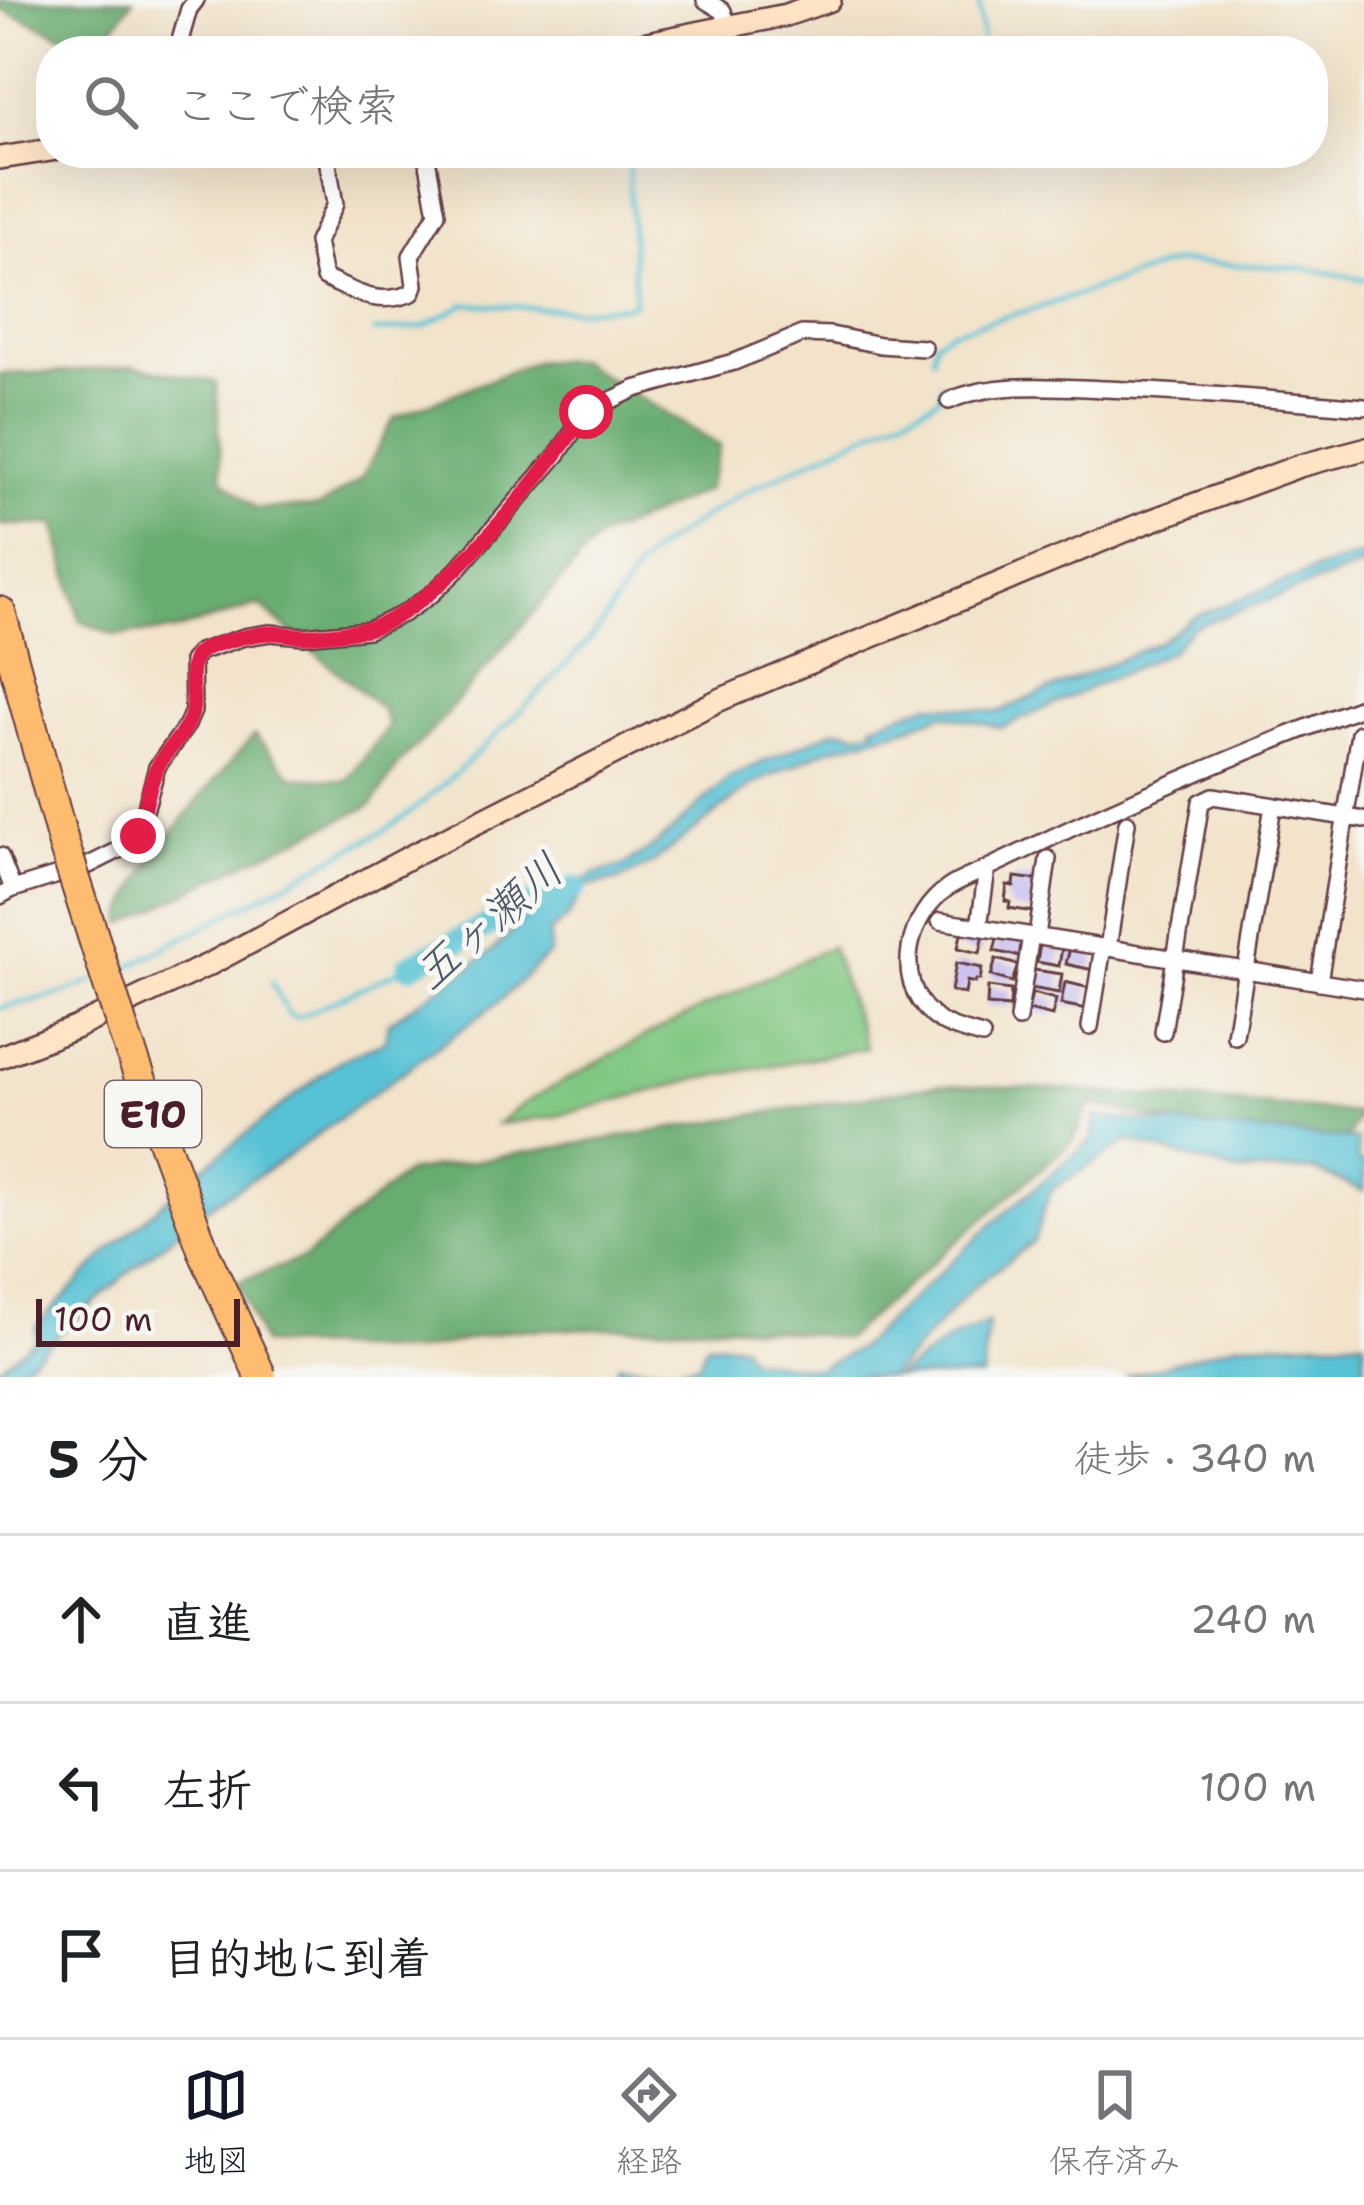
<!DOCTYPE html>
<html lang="ja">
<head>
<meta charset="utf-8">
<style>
	:root { --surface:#fff; --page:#f6f6f6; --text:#202124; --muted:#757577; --line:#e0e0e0; --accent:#111827 }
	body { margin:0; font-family:"Shantell Sans","Klee One",sans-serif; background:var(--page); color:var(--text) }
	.scale { position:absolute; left:36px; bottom:30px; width:204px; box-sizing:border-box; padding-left:12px; border:6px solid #4a1f2b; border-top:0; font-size:33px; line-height:42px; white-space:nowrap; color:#4a1f2b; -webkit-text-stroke:9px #f6f6f2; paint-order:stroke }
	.stop { position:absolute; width:36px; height:36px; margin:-27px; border:9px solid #e11d48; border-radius:50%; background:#fff }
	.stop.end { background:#e11d48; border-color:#fff; box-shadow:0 3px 12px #0008 }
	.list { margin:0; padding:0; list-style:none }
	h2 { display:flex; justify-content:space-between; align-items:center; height:156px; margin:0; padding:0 48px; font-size:51px }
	h2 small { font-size:39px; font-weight:400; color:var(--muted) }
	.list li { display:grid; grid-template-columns:78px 1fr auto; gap:36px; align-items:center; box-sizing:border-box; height:168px; padding:0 48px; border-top:3px solid var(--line) }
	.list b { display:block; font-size:45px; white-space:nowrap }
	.list em { font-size:39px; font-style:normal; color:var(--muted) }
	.icon { flex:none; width:66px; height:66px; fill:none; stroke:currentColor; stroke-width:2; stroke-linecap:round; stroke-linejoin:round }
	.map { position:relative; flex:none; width:1364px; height:1377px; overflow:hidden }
	.search { position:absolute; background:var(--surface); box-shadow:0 12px 48px #0002; left:36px; right:36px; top:36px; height:132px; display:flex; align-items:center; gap:30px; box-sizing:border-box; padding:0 42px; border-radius:48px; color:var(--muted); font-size:45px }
	.sheet { height:660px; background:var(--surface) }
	nav { display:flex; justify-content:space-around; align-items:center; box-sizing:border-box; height:168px; border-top:3px solid var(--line); background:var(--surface); font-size:33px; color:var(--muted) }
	nav a { display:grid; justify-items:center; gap:6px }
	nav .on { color:var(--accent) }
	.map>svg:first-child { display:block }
</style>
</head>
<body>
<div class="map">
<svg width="1364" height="1377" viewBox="0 0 1364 1377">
	<rect width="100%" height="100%" fill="#f6f6f2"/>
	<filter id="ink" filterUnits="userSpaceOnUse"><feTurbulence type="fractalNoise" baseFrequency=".00833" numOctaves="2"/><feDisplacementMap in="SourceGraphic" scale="24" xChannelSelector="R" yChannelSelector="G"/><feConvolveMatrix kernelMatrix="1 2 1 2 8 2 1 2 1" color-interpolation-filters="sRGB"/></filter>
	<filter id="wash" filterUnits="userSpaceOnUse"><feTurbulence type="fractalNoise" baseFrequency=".004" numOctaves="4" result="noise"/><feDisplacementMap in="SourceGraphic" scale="48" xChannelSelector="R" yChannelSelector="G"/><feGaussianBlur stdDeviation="2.7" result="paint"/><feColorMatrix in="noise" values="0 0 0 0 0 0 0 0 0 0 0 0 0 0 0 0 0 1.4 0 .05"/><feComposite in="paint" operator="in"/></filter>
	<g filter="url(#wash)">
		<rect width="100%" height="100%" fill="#f2e3ca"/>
		<path fill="#81c782" stroke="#667356" stroke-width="3" d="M831 946 866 1048 694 1080 553 1117 497 1124 524 1103 651 1033Z"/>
		<path fill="#68ac70" stroke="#59664e" stroke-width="3" d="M0 0H133L97 50 0 9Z
			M577 360 720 446 707 490 596 540 427 736 400 762 372 805 239 866 123 925C129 871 218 778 254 735L293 777 346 781 388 727 382 709 259 605 174 631 115 635 80 621 55 524 0 525V374L70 372 135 366 216 382 222 479 256 509 319 507 361 479 394 418 536 361Z
			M936 1085 1055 1089 1359 1113 1337 1159 1090 1104 1074 1140 846 1338 732 1325 510 1330 413 1352 262 1344 238 1282 304 1258 407 1172Z"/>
		<path fill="#59c2d5" stroke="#527080" stroke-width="3" d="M1364 555V566L1193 627 1171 651 1002 728 943 714 904 729 829 749 752 785 653 863 620 880 584 887 567 919 549 933 550 953 496 1004 277 1164 213 1203 135 1267 11 1377H0V1367L36 1339V1326L108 1252 194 1175 339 1061 385 1041 388 1023 487 955 534 912 574 885 595 874 621 867 656 845 730 777 837 729 859 733 875 729 873 724 930 704 999 712 1160 642 1193 617 1329 565Z
			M1095 1117 1357 1140 1358 1160 1364 1163V1191L1313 1170 1238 1172 1128 1141 1050 1191 1034 1241 972 1288 890 1377H614L619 1364 664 1368 699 1364 706 1344H741L749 1358 817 1369 859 1348 992 1224 1093 1139Z
			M988 1323 982 1377H895L951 1339Z
			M1364 1340V1377H1126L1239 1343Z"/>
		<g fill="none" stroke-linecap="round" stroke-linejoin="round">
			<path stroke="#59c2d5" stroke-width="4.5" d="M979 0 983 51
				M374 332 423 327 465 304 574 310 626 306 635 302 628 153
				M933 357 935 341 952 331 1041 307 1175 262 1304 268 1364 279
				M117 973 382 832 410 813 453 776 528 704 596 633 638 568 655 550 735 497 930 403 939 397 942 383
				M272 983 289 1015 297 1018 409 966
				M0 1008 61 994 95 981"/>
			<path stroke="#59c2d5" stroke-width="24" d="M409 966 526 906 575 888"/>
		</g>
		<g id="blocks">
			<path fill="#c2b6f1" d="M1015 877 1038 880 1033 912 1009 908 1010 902 1005 901 1007 885 1014 886Z
				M962 929 984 934 980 953 958 948Z
				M998 935 1025 940 1022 957 994 951Z
				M1040 944 1062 948 1059 966 1037 962Z
				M1070 948 1096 953 1093 970 1066 964Z
				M996 959 1018 965 1012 982 991 976Z
				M956 963 982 968 980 980H976L975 983 967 981 965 994 951 991Z
				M1034 970 1062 974 1059 993 1031 988Z
				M1065 982 1090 988 1086 1009 1061 1004Z
				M988 987 1011 990 1010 1007 987 1005Z
				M1032 993 1056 999 1052 1016 1028 1010Z"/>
		</g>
	</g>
	<g filter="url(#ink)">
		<use href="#blocks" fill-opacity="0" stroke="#633c43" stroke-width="3"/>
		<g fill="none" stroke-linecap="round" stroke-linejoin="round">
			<defs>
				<path id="street" d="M705 0 723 11 729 28
					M177 51 189 9 196 0
					M326 153 335 204 317 242 324 278C356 292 377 307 412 293L415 285 411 256 437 213 426 153
					M949 401C992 381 1058 387 1105 389 1192 392 1278 400 1364 407
					M0 856 13 889
					M0 896 13 889 87 866 123 848 138 836 157 767 187 725 193 711 192 661 199 652 244 637 270 633 304 636 368 630 403 614 432 594 457 570 558 454 586 412 635 389 734 362 802 334 831 335 880 345 924 348
					M940 921 1364 989
					M979 927 987 869
					M1037 936 1048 859
					M1108 948 1127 823
					M1319 982 1359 733
					M1018 1019 1031 935
					M1090 1027 1103 947
					M1163 1032 1201 802 1213 796 1364 820
					M982 1036C966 1031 945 1027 932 1015 892 980 908 914 949 887 961 879 977 874 990 867 1018 854 1046 840 1074 827 1169 784 1266 742 1364 706
					M1235 1036 1273 806"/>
				<path id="secondary" d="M608 51 786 15 830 0
					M0 158 51 150
					M0 1057 75 1028 210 964 417 853 717 701 1139 525 1299 466 1364 449"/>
				<path id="highway" d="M0 612 64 845"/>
			</defs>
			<use href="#street" stroke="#633c43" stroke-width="20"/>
			<use href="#secondary" stroke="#633c43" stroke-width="26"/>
			<use href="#highway" stroke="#633c43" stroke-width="34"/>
			<use href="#street" stroke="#fff" stroke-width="15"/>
			<use href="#secondary" stroke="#ffe4c6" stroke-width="21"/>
			<use href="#highway" stroke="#febc70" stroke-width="30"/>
			<defs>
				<path id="highway-bridge" d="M64 845 126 1039 205 1255 261 1377"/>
			</defs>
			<use href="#highway-bridge" stroke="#633c43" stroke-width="34" stroke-linecap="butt"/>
			<use href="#highway-bridge" stroke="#febc70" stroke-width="30"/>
		</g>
	</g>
	<g fill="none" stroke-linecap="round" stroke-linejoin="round" filter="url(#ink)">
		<path stroke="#e11d48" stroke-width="15" d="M138 836C145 814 147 787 158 766 167 748 188 733 192 712 196 696 184 663 200 652 213 643 254 634 270 633 282 633 295 636 307 636 325 635 343 633 361 630 431 621 547 470 586 412"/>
	</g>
	<g text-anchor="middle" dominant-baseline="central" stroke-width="10" stroke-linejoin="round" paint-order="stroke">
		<rect fill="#f6f6f2" stroke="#7e6067" stroke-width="3" x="105" y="1081" width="96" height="66" rx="9"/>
		<g font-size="39" font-weight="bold" fill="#4a1f2b">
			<text x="153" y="1114">E10</text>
		</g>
		<g font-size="45" font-style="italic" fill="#4f5866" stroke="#f6f6f2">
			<text transform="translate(488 921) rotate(-41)">五ヶ瀬川</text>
		</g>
	</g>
</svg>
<div class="scale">100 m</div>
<div class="stop" style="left:586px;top:412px"></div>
<div class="stop end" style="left:138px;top:836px"></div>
<div class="search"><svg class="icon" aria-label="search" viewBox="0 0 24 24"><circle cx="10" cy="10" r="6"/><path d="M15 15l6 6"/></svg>ここで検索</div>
</div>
<section class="sheet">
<h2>5 分<small>徒歩 · 340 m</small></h2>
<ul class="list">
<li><svg class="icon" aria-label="ahead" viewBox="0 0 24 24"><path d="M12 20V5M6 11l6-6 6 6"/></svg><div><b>直進</b></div><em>240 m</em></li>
<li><svg class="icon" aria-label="left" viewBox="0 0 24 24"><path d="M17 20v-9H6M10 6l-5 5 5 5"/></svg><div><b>左折</b></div><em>100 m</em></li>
<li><svg class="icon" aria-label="arrive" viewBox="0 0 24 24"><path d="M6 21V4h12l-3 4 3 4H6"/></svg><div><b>目的地に到着</b></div></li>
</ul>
</section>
<nav>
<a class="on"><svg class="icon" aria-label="map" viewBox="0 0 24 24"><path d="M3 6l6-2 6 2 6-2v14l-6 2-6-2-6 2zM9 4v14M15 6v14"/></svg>地図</a>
<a><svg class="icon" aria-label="directions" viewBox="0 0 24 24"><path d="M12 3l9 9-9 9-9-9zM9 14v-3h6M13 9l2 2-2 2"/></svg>経路</a>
<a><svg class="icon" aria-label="saved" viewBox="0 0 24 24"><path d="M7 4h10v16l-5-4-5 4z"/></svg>保存済み</a>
</nav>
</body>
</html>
